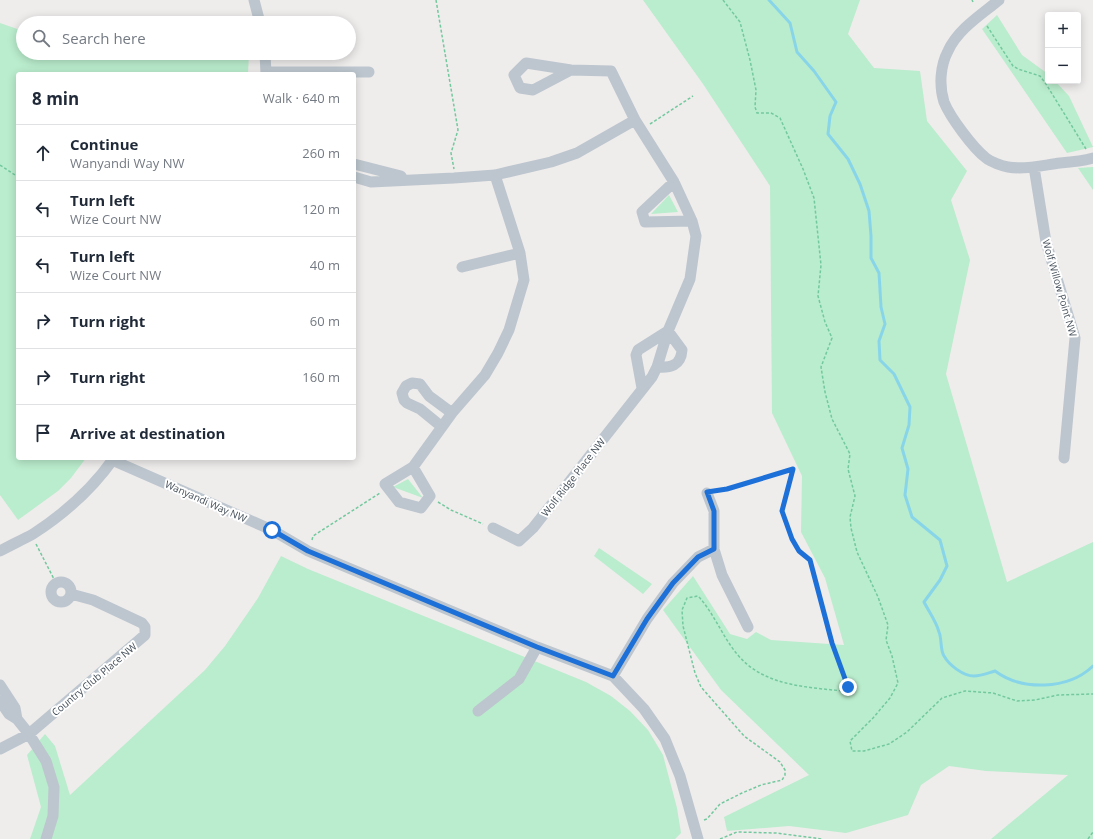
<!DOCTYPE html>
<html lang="en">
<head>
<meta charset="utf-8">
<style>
	:root { --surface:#fff; --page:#f2f2f3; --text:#1f2937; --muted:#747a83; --line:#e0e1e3 }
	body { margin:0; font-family:"Open Sans",sans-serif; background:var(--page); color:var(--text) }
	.controls { position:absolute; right:12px; top:12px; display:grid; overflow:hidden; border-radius:4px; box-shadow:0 2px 10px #0003 }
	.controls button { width:36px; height:36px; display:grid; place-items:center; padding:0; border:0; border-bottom:1px solid var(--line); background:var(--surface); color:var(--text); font:20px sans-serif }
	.stop { position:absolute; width:12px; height:12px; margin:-9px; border:3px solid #1d70d7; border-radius:50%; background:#fff }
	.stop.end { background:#1d70d7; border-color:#fff; box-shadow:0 1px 4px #0008 }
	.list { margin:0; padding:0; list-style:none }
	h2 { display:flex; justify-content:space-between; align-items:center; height:52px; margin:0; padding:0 16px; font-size:17px }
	h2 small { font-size:13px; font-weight:400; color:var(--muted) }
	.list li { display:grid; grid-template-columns:26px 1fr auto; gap:12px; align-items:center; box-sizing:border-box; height:56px; padding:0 16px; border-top:1px solid var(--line) }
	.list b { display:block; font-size:15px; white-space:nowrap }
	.list p { margin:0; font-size:13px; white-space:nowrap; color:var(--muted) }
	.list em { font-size:13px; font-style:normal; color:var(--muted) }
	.icon { flex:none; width:22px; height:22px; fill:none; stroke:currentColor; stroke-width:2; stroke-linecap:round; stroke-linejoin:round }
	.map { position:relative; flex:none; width:1093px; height:839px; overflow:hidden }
	.search { position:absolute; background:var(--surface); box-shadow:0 2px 10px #0003; left:16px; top:16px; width:340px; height:44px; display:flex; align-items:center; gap:10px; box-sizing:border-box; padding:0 14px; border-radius:22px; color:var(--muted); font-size:15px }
	.panel { position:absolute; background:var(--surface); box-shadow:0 2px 10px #0003; left:16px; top:72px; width:340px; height:388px; border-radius:4px }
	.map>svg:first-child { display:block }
</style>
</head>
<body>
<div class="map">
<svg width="1093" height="839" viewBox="0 0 1093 839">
	<rect width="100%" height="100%" fill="#efecec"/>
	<path fill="#baedcd" d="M643 0H860L848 34 874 68 920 71 927 121 967 171 951 200 970 260 946 374 1007 582 1093 542V839H991L1068 775 986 771 949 766 921 785 908 815 846 833 789 826 727 831 724 817 809 775 721 690 663 610 693 576 730 634 747 639 756 632 771 640 844 645 825 578 801 532 802 476 772 413 770 186 703 84Z
		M997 15 1022 55 1048 74V81H1055L1069 96 1093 147 1067 153 982 29Z
		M0 23 23 31V53H249L248 74H18V458H86L71 478 58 491 18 520 0 495Z
		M1093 167V190L1078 168Z
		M669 195 678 212 651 214Z
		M408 479 423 498 393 487Z
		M599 548 652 584 643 594 594 556Z
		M281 556 308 569 586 682 611 696 630 711 648 730 663 755 677 808 681 833 675 839H30L41 807 27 755 45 734 55 746 70 795 205 670 225 646 258 598Z"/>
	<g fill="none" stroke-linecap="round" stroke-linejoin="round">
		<path stroke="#88d5e9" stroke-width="3" d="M769 0 790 23 797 52 814 71 836 102 830 116 828 134 848 159 860 184 869 211 871 236V258L879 273 881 307 885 324 879 341 880 360 894 374 910 407 909 425 902 448 908 469 905 495 912 517 940 540 947 566 940 580 924 602C929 612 936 621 939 632 942 639 940 650 944 656 949 665 963 676 974 676 981 676 988 673 995 671 1022 691 1068 690 1093 666"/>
		<path stroke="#73c99e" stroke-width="1.5" stroke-dasharray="3 2" stroke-linecap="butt" d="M436 0 458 130 451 153 454 169
			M723 0 740 22 750 60 756 90 755 107 757 113H771L780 118 803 169 814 198 821 265 818 296 825 322 832 338 821 367 825 392 832 419 850 454 848 469 855 496 850 517 851 528 857 552 878 597 888 625 886 640 892 656 898 683 890 698 873 718 850 741 852 751H864L889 744 907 732 942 698 965 691 993 693 1017 701 1035 700 1058 695 1093 694
			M972 0 973 2
			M987 26 1013 66 1018 69 1040 76 1046 84 1086 149
			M650 124 693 96
			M0 165 18 177
			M718 491 793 469
			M438 502 451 510 483 524
			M312 540 313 536 380 493
			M36 544 56 583
			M704 820 707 819 720 804 742 793 761 785 782 780 785 775V770L780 762 744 736 701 687 695 673 683 626 682 610 687 598 698 596C714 613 722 636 737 654 763 686 806 687 843 691L847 690 848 687 831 643 810 560 799 551 791 539 782 511 793 469
			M720 839 737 832 776 833 822 839
			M1088 839 1093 832"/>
		<path stroke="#bdc6ce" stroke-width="11" d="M254 0 260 23
			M999 0C981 15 958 29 948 51 940 66 939 86 944 102 950 117 973 148 986 158 991 162 1002 166 1008 167 1025 170 1044 165 1060 163 1071 162 1082 161 1093 158
			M265 53 266 74
			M266 72H369
			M354 164 401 176
			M1034 167 1046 242 1075 338 1064 458
			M354 177 371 182 454 178 495 175 551 162 577 153 635 120
			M674 182 642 212 645 222 692 221
			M462 267 520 253
			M642 388 636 355 638 350 668 331 682 350C681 366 670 368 657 367
			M442 427 420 409 407 403 404 400 402 393 406 386 412 383 420 384 429 396 452 413
			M112 460 272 530 308 551 537 647 613 676 644 709 665 739 680 776 698 839
			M413 467 430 496 421 508 399 502 385 484 413 467 452 413 485 375 498 353 509 330 524 280 520 253 495 175
			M707 493 714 511V549L722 575 748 627
			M493 528 519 541 533 528 652 377 657 367 668 331 690 279 696 236 692 221 674 182 635 120 611 71 571 70 526 63 514 75 520 88 533 90 571 70
			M0 551C11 545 22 540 33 534 64 514 93 488 114 458
			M51 592a10 10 0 1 1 20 0a10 10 0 1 1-20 0Z
			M613 676 647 619 673 583 698 557 714 549
			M0 685 15 708 17 719 29 734 46 761 54 787 53 816 46 839
			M0 701 9 714 17 719
			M478 711 519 679 537 647
			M0 749 29 734 145 635V627L142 623 93 600 71 594"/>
	</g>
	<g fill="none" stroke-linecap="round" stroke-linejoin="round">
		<path stroke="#1d70d7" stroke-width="5" d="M272 530 308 551 537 647 613 676 647 619 673 583 698 557 714 549V511L707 492 727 489 793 469 782 511 792 539 799 551 810 560 832 643 848 687"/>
	</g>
	<g text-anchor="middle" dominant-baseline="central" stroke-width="4" stroke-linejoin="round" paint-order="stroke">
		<g font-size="10" fill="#454f59" stroke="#fff">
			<text transform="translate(1060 288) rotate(74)">Wolf Willow Point NW</text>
			<text transform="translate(573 477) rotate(-52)">Wolf Ridge Place NW</text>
			<text transform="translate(206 501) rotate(24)">Wanyandi Way NW</text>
			<text transform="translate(94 679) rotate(-40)">Country Club Place NW</text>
		</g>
	</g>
</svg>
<div class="controls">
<button>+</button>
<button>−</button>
</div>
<div class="stop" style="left:272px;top:530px"></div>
<div class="stop end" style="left:848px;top:687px"></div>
<div class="search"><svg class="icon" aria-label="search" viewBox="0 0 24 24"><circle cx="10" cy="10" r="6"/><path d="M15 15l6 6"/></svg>Search here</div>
<section class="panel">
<h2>8 min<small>Walk · 640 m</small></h2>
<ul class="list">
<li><svg class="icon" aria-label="ahead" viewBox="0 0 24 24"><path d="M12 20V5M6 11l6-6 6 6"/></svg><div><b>Continue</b><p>Wanyandi Way NW</p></div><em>260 m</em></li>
<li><svg class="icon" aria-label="left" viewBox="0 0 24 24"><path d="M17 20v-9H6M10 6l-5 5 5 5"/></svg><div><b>Turn left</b><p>Wize Court NW</p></div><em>120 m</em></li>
<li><svg class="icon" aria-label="left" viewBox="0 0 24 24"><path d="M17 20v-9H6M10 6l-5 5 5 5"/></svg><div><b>Turn left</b><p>Wize Court NW</p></div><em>40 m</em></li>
<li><svg class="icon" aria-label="right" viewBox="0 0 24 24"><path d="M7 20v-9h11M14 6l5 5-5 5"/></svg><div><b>Turn right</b></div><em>60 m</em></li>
<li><svg class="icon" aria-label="right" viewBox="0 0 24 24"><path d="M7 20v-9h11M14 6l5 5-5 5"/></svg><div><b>Turn right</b></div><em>160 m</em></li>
<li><svg class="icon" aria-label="arrive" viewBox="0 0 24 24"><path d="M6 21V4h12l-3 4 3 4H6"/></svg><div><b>Arrive at destination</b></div></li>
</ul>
</section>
</div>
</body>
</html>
